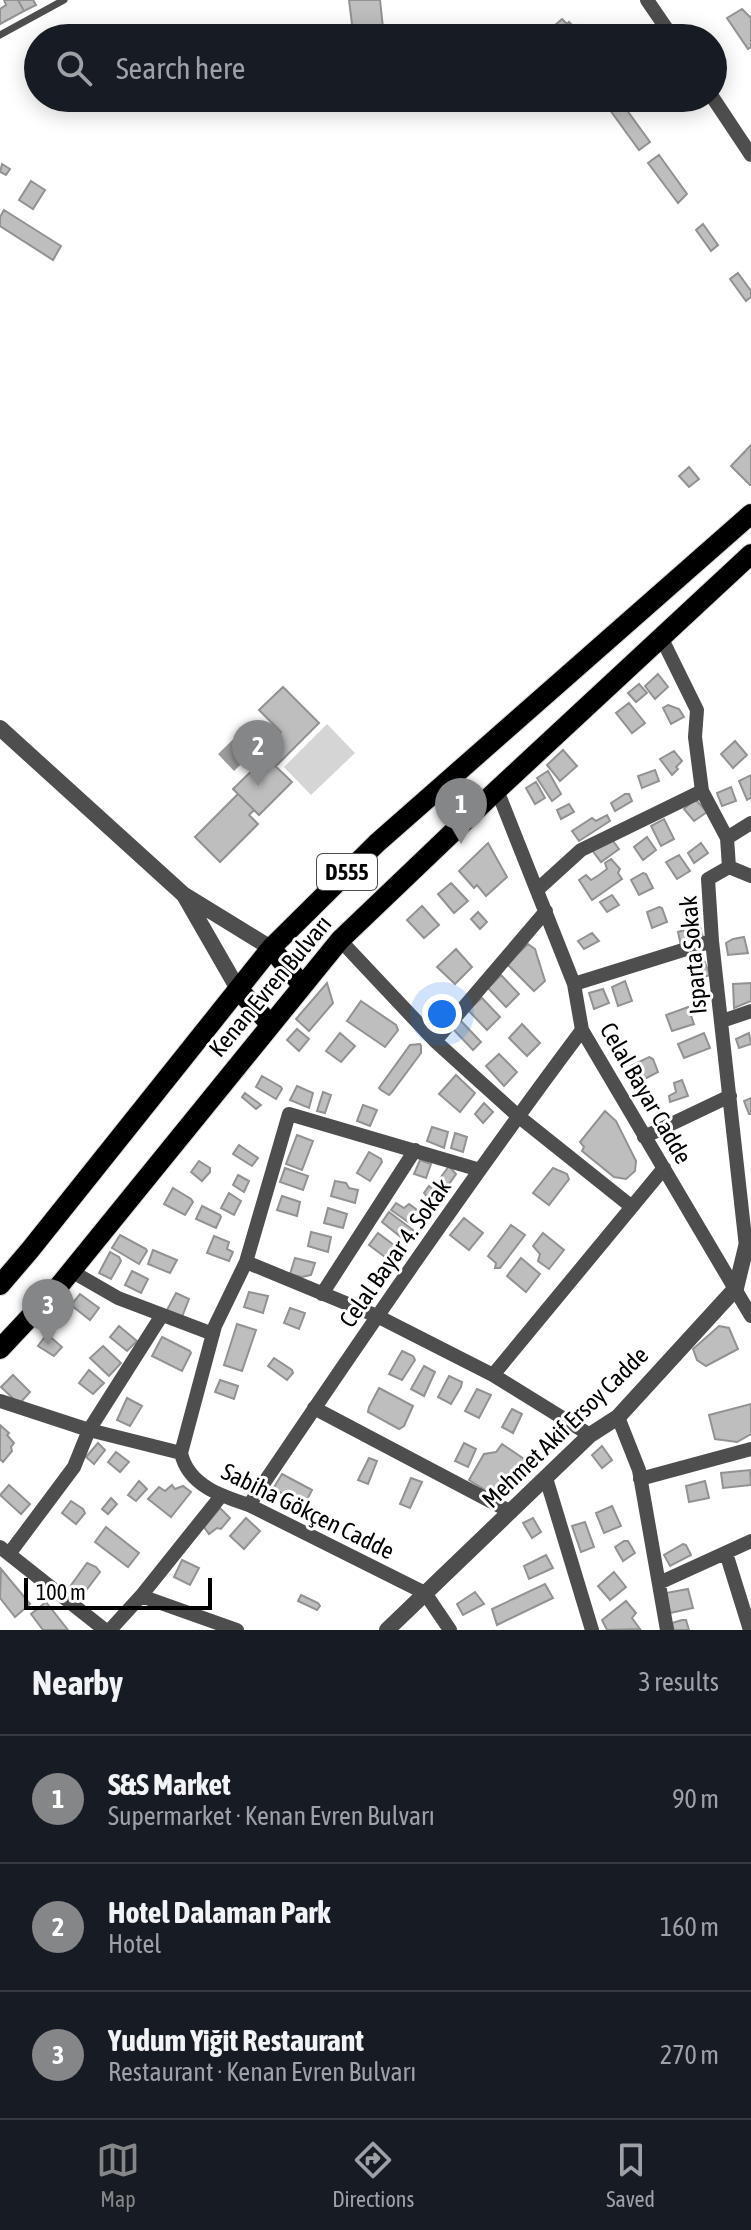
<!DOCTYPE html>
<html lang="en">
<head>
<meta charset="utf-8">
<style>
	:root { --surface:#171b24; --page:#242831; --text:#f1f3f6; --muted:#9ea1a6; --line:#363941; --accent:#858687 }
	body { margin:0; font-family:"Asap Condensed",sans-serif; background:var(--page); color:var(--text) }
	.scale { position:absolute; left:24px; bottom:20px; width:188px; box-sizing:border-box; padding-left:8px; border:4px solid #000; border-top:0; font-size:22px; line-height:28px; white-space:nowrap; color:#000; -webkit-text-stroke:6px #fff; paint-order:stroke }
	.you { position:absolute; left:442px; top:1014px; width:28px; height:28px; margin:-20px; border:6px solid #fff; border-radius:50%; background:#1a73e8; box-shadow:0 0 0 12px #1a73e833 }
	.badge { display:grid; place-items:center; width:52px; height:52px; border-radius:50%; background:var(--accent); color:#fff; font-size:26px; font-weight:700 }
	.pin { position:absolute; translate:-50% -66px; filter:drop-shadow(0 2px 4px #0008) }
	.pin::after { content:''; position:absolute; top:42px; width:28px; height:24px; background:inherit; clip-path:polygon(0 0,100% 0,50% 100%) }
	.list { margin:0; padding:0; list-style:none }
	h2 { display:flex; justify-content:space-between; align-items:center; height:104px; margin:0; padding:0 32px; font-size:34px }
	h2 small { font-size:26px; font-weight:400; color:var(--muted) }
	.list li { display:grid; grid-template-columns:52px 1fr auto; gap:24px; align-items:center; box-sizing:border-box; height:128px; padding:0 32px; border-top:2px solid var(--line) }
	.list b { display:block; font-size:30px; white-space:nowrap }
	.list p { margin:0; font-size:26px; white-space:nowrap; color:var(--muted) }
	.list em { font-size:26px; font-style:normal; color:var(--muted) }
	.icon { flex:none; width:44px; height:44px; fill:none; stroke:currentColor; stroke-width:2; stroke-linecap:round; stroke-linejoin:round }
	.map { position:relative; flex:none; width:751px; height:1630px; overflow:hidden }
	.search { position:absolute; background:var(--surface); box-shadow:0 4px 20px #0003; left:24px; right:24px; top:24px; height:88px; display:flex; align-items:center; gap:20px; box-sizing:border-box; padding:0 28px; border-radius:44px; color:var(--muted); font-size:30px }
	.sheet { height:488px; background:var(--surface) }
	nav { display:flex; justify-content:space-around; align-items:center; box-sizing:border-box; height:112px; border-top:2px solid var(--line); background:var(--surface); font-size:22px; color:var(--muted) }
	nav a { display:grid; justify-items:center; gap:4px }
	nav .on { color:var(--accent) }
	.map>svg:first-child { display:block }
</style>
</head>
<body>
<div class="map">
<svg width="751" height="1630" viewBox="0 0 751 1630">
	<rect width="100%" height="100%" fill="#fff"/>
	<path fill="#d5d5d5" d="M327 724 355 753 311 795 284 767Z"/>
	<path fill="#9c9c9c" d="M251 722 265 736 264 742 234 771 218 754Z"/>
	<path fill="#bebebe" stroke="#929292" stroke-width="2" d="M4 0H18L24 11 0 24V9L6 5Z
		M18 0H33L36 5 24 11Z
		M349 0H380L383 28 353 32Z
		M742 9 751 18V47L748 49 727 18Z
		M562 19 567 24 569 22 574 27 577 25 582 31 574 38H540Z
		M425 30V38H392L391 33Z
		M621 102 650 142 639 150 610 110Z
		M659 155 687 194 678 203 648 163Z
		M2 164 10 169 6 175 0 172Z
		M31 181 45 190 33 209 19 200Z
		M4 210 61 246 53 260 0 226V217Z
		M703 224 718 245 711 251 696 230Z
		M738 273 751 291V297L746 301 730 279Z
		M751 445V484L750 485 731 466Z
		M689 467 699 479 689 487 679 476Z
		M658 674 668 687 655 699 645 686Z
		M639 684 647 693 636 702 628 693Z
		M283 687 319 723 276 766 262 751 281 732 259 710Z
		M629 703 645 723 632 733 616 713Z
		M668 705 679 709 684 717 671 724 663 708Z
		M735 741 747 755 733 768 721 754Z
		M563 750 577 766 560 781 547 765Z
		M674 751 682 761 676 767 678 769 672 775 660 759Z
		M266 757 292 782 259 815 233 789Z
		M655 770 659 781 642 788 638 776Z
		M548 771 561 794 552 801 537 778Z
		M751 775V798L747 800 739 781Z
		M536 782 545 798 535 804 526 788Z
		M731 787 736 801 722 806 717 793Z
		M238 794 254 810 249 815 258 824 220 862 195 837Z
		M625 794H629L632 801 615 811 611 803Z
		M695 799 707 812 694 821 684 809Z
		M569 804 574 812 561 819 557 810Z
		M607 815 610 821 579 841 572 831 592 818 596 821Z
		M664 819 674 839 661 846 651 826Z
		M610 837 619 849 601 862 592 850Z
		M647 837 656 850 643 860 634 847Z
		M488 843 507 877 486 896 477 885 474 888 459 871Z
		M701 843 708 853 694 863 688 853Z
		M679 855 690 871 677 879 666 862Z
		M611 859 620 869 618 873 622 879 592 900 579 880 586 875 591 880 599 875 607 869 605 863Z
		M643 873 646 874 653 888 639 895 631 880Z
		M451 883 468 901 454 913 438 894Z
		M612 895 619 905 607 912 600 902Z
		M422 906 439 925 424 938 407 920Z
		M659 907 662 908 667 922 652 928 647 912Z
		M478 912 487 922 480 929 471 919Z
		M697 926 700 927 704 940 681 946 678 932Z
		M592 933 599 941 584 949 578 941Z
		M744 937 748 953 728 955 726 943 733 939Z
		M528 944 535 949 545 981 534 991 507 964Z
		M456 949 472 967 455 984 437 967Z
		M703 958 710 975 693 980 689 962Z
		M501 975 519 994 506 1007 488 988Z
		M625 981 632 1001 618 1006 612 987Z
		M327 983 333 1003 309 1031 296 1019Z
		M751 983V1001L734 1008 733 984Z
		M603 989 609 1003 594 1009 589 993Z
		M482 998 500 1017 487 1030 468 1010Z
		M361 1001 396 1025 398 1030 385 1047 347 1021Z
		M688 1007 694 1024 672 1031 666 1015Z
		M461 1021 481 1042 473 1050 453 1029Z
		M522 1024 540 1043 527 1056 509 1038Z
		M297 1029 309 1039 299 1051 287 1040Z
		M340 1033 355 1046 341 1062 326 1051Z
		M704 1033 710 1048 684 1058 678 1044Z
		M749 1033 751 1044 739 1048 736 1039Z
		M420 1044 421 1046V1053L392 1092 389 1095 381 1090 379 1088 410 1045Z
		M499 1054 517 1072 504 1086 486 1066Z
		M649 1057 653 1059 658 1072 639 1082 631 1066Z
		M456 1075 475 1093 460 1112 439 1094Z
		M262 1076 281 1087 282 1089 276 1099 256 1087Z
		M682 1080 688 1096 670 1102 669 1096 676 1092 674 1083Z
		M297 1086 313 1093 309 1108 290 1100Z
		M323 1092 331 1095 325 1113 317 1111Z
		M245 1093 261 1105 256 1109 242 1097Z
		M751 1098V1114H749L744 1101Z
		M484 1103 493 1112 483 1123 475 1114Z
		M363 1105 377 1110 370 1126 357 1121Z
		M605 1111 616 1121 636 1161 635 1171 626 1179 614 1177 582 1151 584 1147 580 1142Z
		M432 1127 448 1132 444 1148 427 1141Z
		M455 1133 467 1137 463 1152 451 1148Z
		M297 1135 313 1141 302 1170 286 1164Z
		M239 1145 258 1158 252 1166 233 1154Z
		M369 1152 381 1159 382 1162 370 1181 357 1173Z
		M420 1160 431 1164 426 1178 414 1174Z
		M199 1161 210 1168V1172L202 1181 191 1172Z
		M449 1166 456 1174 447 1187 438 1181Z
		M285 1168 308 1176 303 1190 280 1182Z
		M553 1168 567 1174 569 1179 549 1205 533 1193Z
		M238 1175 249 1181 244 1192 233 1185Z
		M335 1181 346 1183 349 1188 358 1190 355 1203 331 1196Z
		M429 1186 441 1196 429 1211 424 1206 428 1198 424 1193Z
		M173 1188 191 1199 193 1202 185 1215 164 1204Z
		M229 1193 241 1201 234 1215 221 1208Z
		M282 1196 300 1202 297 1216 277 1210Z
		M396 1203 404 1208 409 1204 420 1212 411 1224 391 1210Z
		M202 1206 220 1215 221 1217 216 1228 196 1219Z
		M328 1208 347 1214 343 1228 324 1223Z
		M389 1212 413 1230V1233L406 1241 382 1222Z
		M464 1218 483 1233 469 1250 450 1235Z
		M511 1225 525 1235 500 1268H495L496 1263 488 1256Z
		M311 1232 331 1237 328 1252 308 1246Z
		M378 1233 399 1249 389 1260 369 1245Z
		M543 1233 564 1250 549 1269 538 1261 540 1254 533 1246Z
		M120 1235 146 1249 147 1251 139 1264 112 1248Z
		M214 1236 229 1242 227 1249 233 1252 229 1261 207 1253Z
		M153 1250 177 1260 170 1273 148 1264Z
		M110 1252 119 1257 121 1261 111 1279 99 1273Z
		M295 1258 315 1263 311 1275 302 1277 290 1274Z
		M521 1258 540 1274 526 1292 507 1276Z
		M132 1271 148 1279 141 1293 125 1285Z
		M249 1292 268 1296 263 1313 244 1307Z
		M176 1293 189 1299 182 1317 167 1310Z
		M80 1294 99 1308 90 1320 71 1305Z
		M290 1308 305 1313 299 1329 284 1323Z
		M237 1324 256 1330 242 1371 224 1365Z
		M119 1326 137 1341 127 1351 110 1337Z
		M719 1326 729 1328 738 1349 706 1366 697 1360 693 1349Z
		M47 1334 62 1347 54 1356 38 1346Z
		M162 1337 190 1351 191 1353 182 1371 152 1356Z
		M103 1346 121 1363 109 1376 90 1358Z
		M402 1351 413 1356 415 1360 402 1380 389 1374Z
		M274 1358 292 1370 293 1373 287 1380 268 1366Z
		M424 1366 435 1372 424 1396 411 1389Z
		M89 1370 104 1383 93 1394 79 1383Z
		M13 1375 30 1392 19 1404 1 1387Z
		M449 1376 462 1382 461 1387 451 1404 438 1397Z
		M220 1380 238 1386 234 1399 215 1392Z
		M379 1388 413 1406 404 1426 399 1429 368 1412 369 1407Z
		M477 1389 491 1395 479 1418 465 1411Z
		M127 1398 142 1406 130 1426 117 1420Z
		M751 1404V1434L737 1442 715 1439 709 1415Z
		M512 1409 522 1414 513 1433 502 1427Z
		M0 1425 9 1433 7 1435 14 1443 11 1447 12 1451 3 1462 0 1459Z
		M98 1443 105 1450 94 1464 86 1457Z
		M464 1443 476 1449 468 1467 455 1461Z
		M502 1444 527 1461 490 1493 469 1480 484 1454 496 1452Z
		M602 1446 612 1460 602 1468 592 1455Z
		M116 1452 129 1462 120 1472 108 1462Z
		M369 1458 377 1461 368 1484 358 1480Z
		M750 1470 751 1485 723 1488 721 1473Z
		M282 1474 312 1490 303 1508 292 1502 290 1497 273 1489Z
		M411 1478 422 1482 410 1508 400 1504Z
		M139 1481 147 1489 136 1501 128 1495Z
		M705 1481 709 1498 689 1502 686 1486Z
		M9 1485 30 1504 21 1514 0 1495Z
		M172 1485 175 1489 183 1486 191 1492 171 1517 148 1499 159 1487 165 1491Z
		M111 1498 117 1504 108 1514 102 1509Z
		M71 1501 83 1509 85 1513 76 1524 62 1513Z
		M612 1506 621 1526 604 1533 596 1513Z
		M220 1508 230 1518 221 1529 217 1528 209 1534 204 1527Z
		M246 1518 260 1531 244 1549 230 1536Z
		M533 1518 541 1532 532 1538 523 1523Z
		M585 1522 594 1547 581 1552 572 1526Z
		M106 1527 139 1553 128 1567 95 1542Z
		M624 1541H628L635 1553 623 1561 615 1547Z
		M683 1544 686 1545 691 1555 670 1566 664 1555Z
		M546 1555 553 1568 529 1579 524 1566Z
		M182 1560 199 1568 190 1585 174 1577Z
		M87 1563 96 1567 100 1572 81 1597 69 1588Z
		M1 1569 30 1604 15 1617 0 1598Z
		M614 1572 626 1587 610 1600 598 1586Z
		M545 1584 553 1598 497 1625 492 1609Z
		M688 1589 693 1608 670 1613 666 1593Z
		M475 1592 484 1604 463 1615 457 1604Z
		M301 1595 318 1603 320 1606 317 1610 298 1601Z
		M626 1601 636 1613 632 1618 640 1629 607 1630 602 1620Z
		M46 1602 68 1630H43L31 1614Z
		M682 1620H686L689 1630H674L672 1623Z"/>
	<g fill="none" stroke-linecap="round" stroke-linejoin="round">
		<defs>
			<path id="primary" d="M271 948 302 985
				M238 989 270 1024
				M0 1285 30 1250 271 948 377 843 751 514
				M0 1349 59 1286 340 940 497 790 751 554"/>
		</defs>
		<use href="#primary" stroke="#dbdbdb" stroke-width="22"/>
		<path stroke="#4e4e4e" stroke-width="7" d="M0 35 64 0"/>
		<path stroke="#4e4e4e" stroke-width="14" d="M647 0 673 38
			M713 98 751 155
			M661 637 697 710 695 737 702 791 727 838 729 867 708 879 712 941 746 1247
			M497 790 574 984 582 1030 751 1316
			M727 838 751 823
			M729 867 751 876
			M537 890 581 850 702 791
			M340 940 435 1041 518 1116 632 1207
			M574 984 712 941
			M722 1021 751 1011
			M435 1041 546 911
			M644 1137 730 1096
			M246 1262 377 1316 493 1375 590 1435
			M71 1271 118 1298 213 1334
			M322 1294 415 1150
			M493 1375 664 1168
			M0 1401 89 1430 181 1453C188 1485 221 1496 249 1505L425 1593 450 1630
			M314 1408 511 1512
			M618 1417 639 1470 667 1630
			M181 1453 215 1326 246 1262 289 1114 480 1170
			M546 1478 592 1630
			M640 1479 751 1449
			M249 1505C357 1345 466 1185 582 1030
			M0 1547 105 1630
			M726 1553 750 1630
			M9 1554 74 1467 89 1430 162 1315
			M659 1583 751 1541
			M141 1596 237 1630
			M110 1630 141 1596 221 1496"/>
		<path stroke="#4e4e4e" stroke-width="16" d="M0 728 183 894 271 948
			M184 895 238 989
			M387 1630 590 1435 618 1417 736 1288 746 1247 751 1243"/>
		<use href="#primary" stroke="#000" stroke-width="20"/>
	</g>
	<g text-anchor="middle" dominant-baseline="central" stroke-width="6" stroke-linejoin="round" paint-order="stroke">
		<rect fill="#fff" stroke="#4c4c4c" stroke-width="2" x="317" y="854" width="60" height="36" rx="6"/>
		<g font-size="22" font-weight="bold" fill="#000">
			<text x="347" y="872">D555</text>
		</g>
		<g font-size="24" fill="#000" stroke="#fff">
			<text transform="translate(693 955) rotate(-95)">Isparta Sokak</text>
			<text transform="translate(270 986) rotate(-50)">Kenan Evren Bulvarı</text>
			<text transform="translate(646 1093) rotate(60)">Celal Bayar Cadde</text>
			<text transform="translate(395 1253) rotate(-55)">Celal Bayar 4. Sokak</text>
			<text transform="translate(565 1427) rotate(-44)">Mehmet Akif Ersoy Cadde</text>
			<text transform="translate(308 1511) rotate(26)">Sabiha Gökçen Cadde</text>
		</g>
	</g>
</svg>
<div class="scale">100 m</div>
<div class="you"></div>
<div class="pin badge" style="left:461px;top:844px">1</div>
<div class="pin badge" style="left:258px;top:786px">2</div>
<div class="pin badge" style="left:48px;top:1345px">3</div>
<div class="search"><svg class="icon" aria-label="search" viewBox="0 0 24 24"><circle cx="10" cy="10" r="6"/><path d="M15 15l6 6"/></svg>Search here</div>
</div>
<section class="sheet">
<h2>Nearby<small>3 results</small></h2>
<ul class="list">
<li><span class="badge">1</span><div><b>S&amp;S Market</b><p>Supermarket · Kenan Evren Bulvarı</p></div><em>90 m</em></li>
<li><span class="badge">2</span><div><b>Hotel Dalaman Park</b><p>Hotel</p></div><em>160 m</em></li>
<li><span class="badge">3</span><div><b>Yudum Yiğit Restaurant</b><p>Restaurant · Kenan Evren Bulvarı</p></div><em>270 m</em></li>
</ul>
</section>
<nav>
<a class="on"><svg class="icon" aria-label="map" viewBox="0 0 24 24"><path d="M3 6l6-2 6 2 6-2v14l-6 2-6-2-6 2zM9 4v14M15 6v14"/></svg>Map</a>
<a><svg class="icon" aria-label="directions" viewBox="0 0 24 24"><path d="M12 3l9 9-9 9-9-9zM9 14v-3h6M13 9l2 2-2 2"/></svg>Directions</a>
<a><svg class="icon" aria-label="saved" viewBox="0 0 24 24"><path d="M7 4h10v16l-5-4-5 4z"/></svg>Saved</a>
</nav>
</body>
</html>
